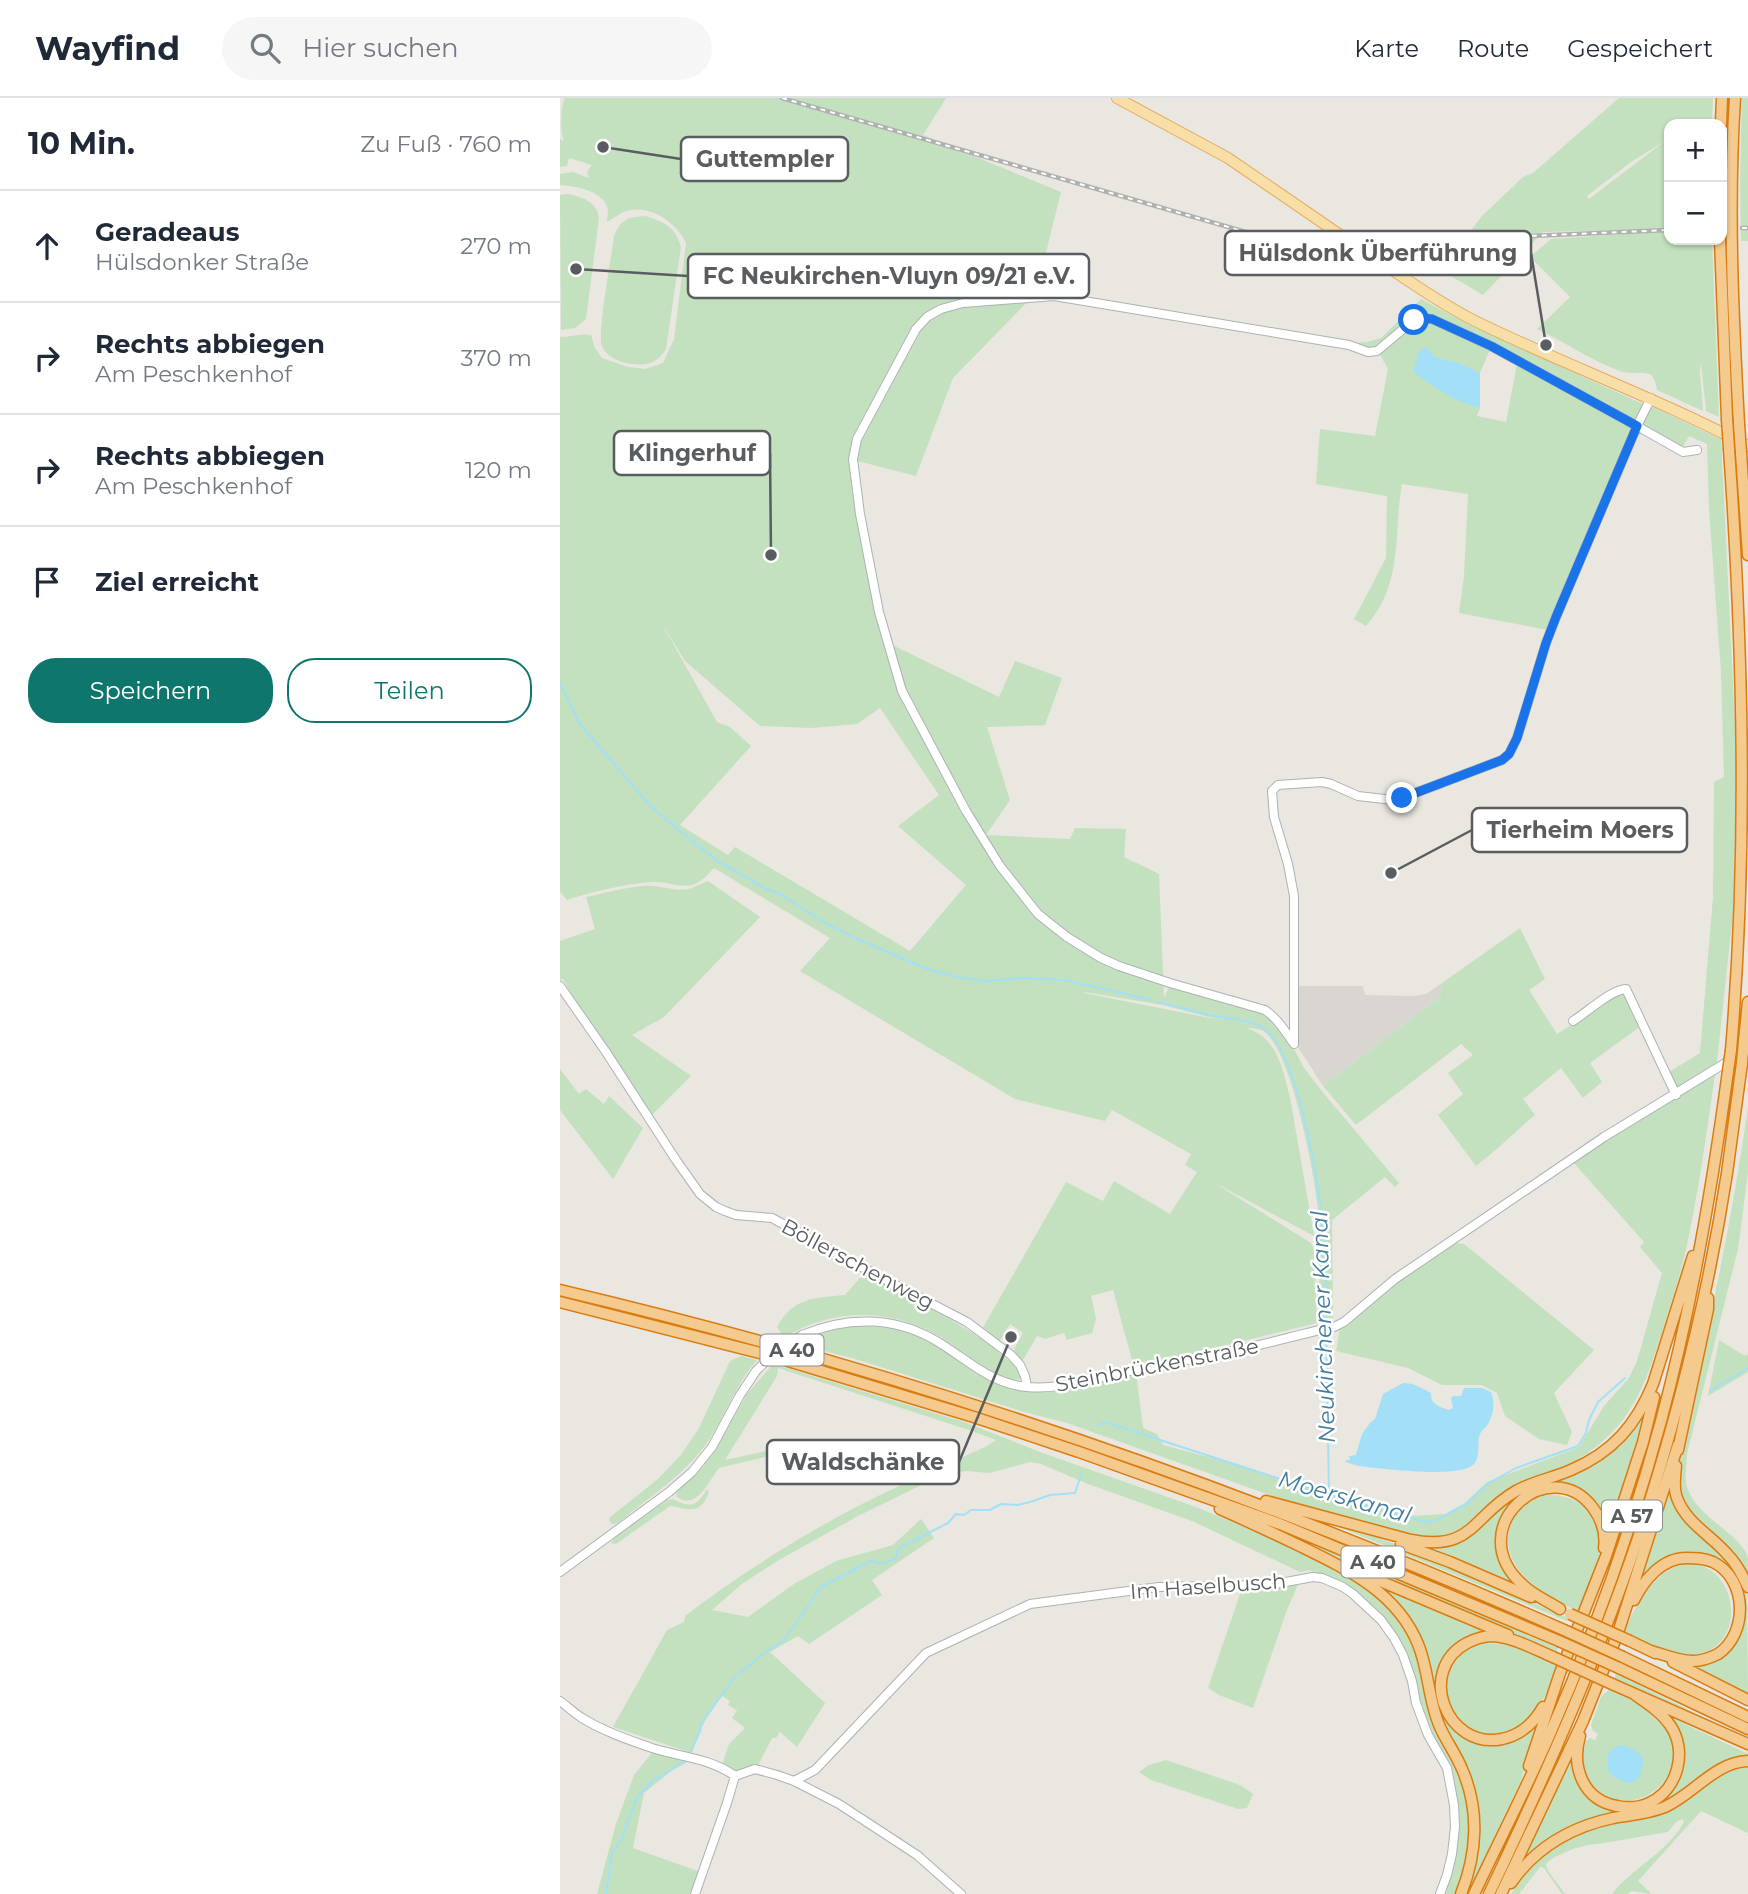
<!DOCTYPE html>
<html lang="de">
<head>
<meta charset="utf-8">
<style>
	:root { --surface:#fff; --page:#f6f6f7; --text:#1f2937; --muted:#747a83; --line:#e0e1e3; --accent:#0f766e }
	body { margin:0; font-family:Montserrat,sans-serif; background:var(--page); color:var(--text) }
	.controls { position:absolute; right:21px; top:21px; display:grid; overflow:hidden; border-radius:14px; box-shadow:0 2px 5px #0004 }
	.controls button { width:63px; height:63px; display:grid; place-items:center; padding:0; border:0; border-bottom:2px solid var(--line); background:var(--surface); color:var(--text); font:35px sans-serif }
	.stop { position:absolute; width:21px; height:21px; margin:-16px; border:5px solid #1a73e8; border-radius:50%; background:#fff }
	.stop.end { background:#1a73e8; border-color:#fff; box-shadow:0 2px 7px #0008 }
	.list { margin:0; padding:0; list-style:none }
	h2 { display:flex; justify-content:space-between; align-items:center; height:91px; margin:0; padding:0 28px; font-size:30px }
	h2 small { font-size:23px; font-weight:400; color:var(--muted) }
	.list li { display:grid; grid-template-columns:46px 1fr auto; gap:21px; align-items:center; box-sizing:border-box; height:112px; padding:0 28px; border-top:2px solid var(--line) }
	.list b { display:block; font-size:26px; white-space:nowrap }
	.list p { margin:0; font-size:23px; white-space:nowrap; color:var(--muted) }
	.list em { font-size:23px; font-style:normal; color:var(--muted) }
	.actions { display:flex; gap:14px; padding:21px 28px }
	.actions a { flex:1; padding:16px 0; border:2px solid var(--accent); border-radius:28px; text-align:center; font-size:24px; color:var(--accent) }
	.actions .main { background:var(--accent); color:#fff }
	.icon { flex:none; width:38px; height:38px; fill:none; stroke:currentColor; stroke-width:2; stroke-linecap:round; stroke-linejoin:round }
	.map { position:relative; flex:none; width:1188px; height:1796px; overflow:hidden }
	header { display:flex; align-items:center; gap:42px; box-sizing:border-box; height:98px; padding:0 35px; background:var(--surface); border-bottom:2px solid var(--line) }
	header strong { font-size:33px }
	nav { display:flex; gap:38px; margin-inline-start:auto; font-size:24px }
	.search { width:490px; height:63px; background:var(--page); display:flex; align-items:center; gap:18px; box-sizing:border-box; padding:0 24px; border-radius:38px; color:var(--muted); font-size:26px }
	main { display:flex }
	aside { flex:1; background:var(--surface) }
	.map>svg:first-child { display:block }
</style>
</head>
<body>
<header>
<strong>Wayfind</strong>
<div class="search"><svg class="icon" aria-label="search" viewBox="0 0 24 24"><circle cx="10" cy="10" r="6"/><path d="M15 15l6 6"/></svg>Hier suchen</div>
<nav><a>Karte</a><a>Route</a><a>Gespeichert</a></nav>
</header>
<main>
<aside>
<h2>10 Min.<small>Zu Fuß · 760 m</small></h2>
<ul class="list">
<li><svg class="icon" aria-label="ahead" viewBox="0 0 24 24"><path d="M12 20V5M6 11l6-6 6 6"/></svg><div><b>Geradeaus</b><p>Hülsdonker Straße</p></div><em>270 m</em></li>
<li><svg class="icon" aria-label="right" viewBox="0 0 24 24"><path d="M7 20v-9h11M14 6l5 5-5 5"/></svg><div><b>Rechts abbiegen</b><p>Am Peschkenhof</p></div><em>370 m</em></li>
<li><svg class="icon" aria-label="right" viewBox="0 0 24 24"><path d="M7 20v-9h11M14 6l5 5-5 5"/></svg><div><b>Rechts abbiegen</b><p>Am Peschkenhof</p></div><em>120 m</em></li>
<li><svg class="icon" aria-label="arrive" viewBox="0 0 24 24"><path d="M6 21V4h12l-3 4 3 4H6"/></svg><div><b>Ziel erreicht</b></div></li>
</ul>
<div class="actions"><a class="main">Speichern</a><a>Teilen</a></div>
</aside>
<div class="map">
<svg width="1188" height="1796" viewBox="0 0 1188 1796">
	<rect width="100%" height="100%" fill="#eae6e0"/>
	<path fill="#d9d6d2" d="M882 885 880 899 763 988 736 946V888H803L805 897 852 898 866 896Z"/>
	<path fill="#c3e1be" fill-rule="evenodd" d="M5 0H386L363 37 501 94 476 195 393 280 356 378 294 362 324 543 439 599 455 563 502 580 485 627 427 629 450 702 426 737 510 741 515 730 566 731 564 759 599 776 604 900 610 887 704 913 718 926 735 953 744 970 761 992 839 1085 835 1089 825 1079 772 1122 773 1220 761 1223C760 1197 759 1170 758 1143 758 1136 759 1129 759 1121 757 1087 732 950 703 933 699 931 692 930 688 930 692 932 698 935 702 938 720 952 724 978 730 999L754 1138 653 1084 751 1145 754 1151 757 1225 626 1257 610 1260 608 1258 607 1260 597 1261 573 1266 553 1192 531 1198 536 1221 532 1235 507 1242 504 1235 485 1241 477 1238 460 1267 451 1257 463 1235 450 1226 438 1246 421 1233 506 1084 543 1103 554 1083 610 1116 637 1074 625 1067 631 1056 552 1012 545 1023 455 1001 240 873 270 840 154 770C148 776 142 784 132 787 120 790 106 783 94 784 69 785 30 794 7 802L0 794V239C11 239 21 235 31 237L35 250 42 260 68 269 85 271 103 265 114 241 126 145C116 123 86 103 61 115 57 118 52 121 47 124 47 120 48 116 48 112 45 93 15 88 0 87V76L13 74 29 80 27 74 32 67 9 60 7 68 0 69V41L4 43C0 34 0 9 5 0ZM101 524 125 563 200 628 251 630 297 626 320 610 379 697 338 728 406 787 350 853 175 749 168 757 120 727 191 648 170 629 157 624ZM524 894 603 907 660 922 524 895Z
		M1059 0H1153L1152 26H1109V131L983 134 923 197 884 174 882 170 922 118 963 79 973 75ZM1105 43 1029 101 1027 98 1071 64Z
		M1182 0H1188V143H1181L1180 88Z
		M8 96C23 99 37 104 39 120L26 221 15 230 1 232 0 97Z
		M86 118C105 125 115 128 121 149L106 251C98 264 89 268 74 266 61 265 47 260 42 248 37 236 52 156 54 138 61 121 68 119 86 118Z
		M1109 133V142H1152L1159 319 1146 313 1141 265 1140 274 1143 313 1097 292C1096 287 1095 281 1091 277 1086 273 1070 277 1060 273 1030 262 1005 244 977 231L1010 199 970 159 991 141Z
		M861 201 909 227 1085 307 988 532 899 515 904 478 908 396 842 386C833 437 844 485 806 528L794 521 826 460 827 398 756 386 760 331 815 338 828 271 819 255 790 245 807 244 821 240ZM931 249 958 261 946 324 917 318 920 310V275Z
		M1091 309 1095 310 1161 341 1177 667 1173 815 1157 964 1117 989 1115 988 1109 974 1140 955 1153 799 1154 684 1164 679 1161 574 1149 411 1147 346 1129 338 1122 350 1083 328 1082 324 1086 313Z
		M148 783 200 819 104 919 72 937 131 978 90 1019 15 903 3 881 0 883V843L35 831 26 799C45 795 63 790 82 788 99 786 116 795 132 790 137 788 143 785 148 783Z
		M960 830 985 881 969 892 997 936 1064 893 1081 928 1030 965 1042 984 1023 1000 1001 970 963 1001 975 1017C955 1034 937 1052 916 1068L878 1017 903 996 888 975 913 957 901 946 796 1027 763 988 880 899 882 885Z
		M0 971 19 996 26 991 44 1006 49 998 83 1030 53 1081 0 1012Z
		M1155 977C1146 1038 1138 1100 1124 1160 1119 1181 1112 1201 1106 1221 1092 1265 1080 1311 1044 1342 1031 1354 1016 1364 999 1370 984 1376 969 1379 955 1387 916 1408 912 1440 861 1440L769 1416 713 1398 507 1325 464 1314 292 1260 240 1247C278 1222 327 1220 368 1242 407 1263 428 1293 478 1293L576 1274 583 1330 597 1336 603 1347 671 1365 793 1404 852 1418 885 1416 905 1405 927 1384 1019 1349 1044 1308 1069 1280 1077 1263 1102 1175 1080 1149 1084 1144 1013 1064 1049 1039Z
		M1188 1008V1074L1178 1151 1127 1356C1127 1366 1124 1379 1127 1389 1136 1420 1181 1435 1188 1460 1188 1464 1188 1472 1188 1476 1183 1468 1179 1460 1173 1453 1153 1431 1124 1418 1120 1385 1118 1371 1121 1356 1124 1341 1148 1230 1173 1120 1188 1008Z
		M894 1145 904 1146 1034 1252 994 1295 1012 1334 1007 1347 979 1341 945 1318 937 1295 922 1287H882L848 1270 776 1253 780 1230 837 1183Z
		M308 1171 385 1212H373C392 1222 410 1233 427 1245 437 1251 444 1262 455 1265L461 1277 459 1282C434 1282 412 1261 393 1247 342 1211 277 1206 224 1240L217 1229C233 1199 255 1200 285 1197Z
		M1159 1242 1185 1258 1188 1256V1274L1148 1298Z
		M181 1258 197 1262C175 1287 165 1319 147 1345 123 1378 89 1399 58 1425L53 1426 50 1424 49 1420 98 1381 121 1357 139 1330 170 1263Z
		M213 1266 404 1324 480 1354 636 1409 732 1449 779 1473 811 1493 828 1509 849 1540 857 1559 869 1616 875 1632 898 1677 904 1692 909 1714 908 1755 896 1796H883L892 1768 894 1690 872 1641 829 1528 763 1477 749 1472 740 1474 632 1423 528 1386 481 1366 470 1364 430 1375 406 1373 392 1375 355 1390 296 1419 219 1462 183 1485 152 1512 188 1519 234 1486 276 1463 333 1447 361 1421 374 1440 312 1482 322 1497 249 1546 238 1538 210 1554 265 1605 237 1649 220 1634 216 1640H212L198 1668 179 1675 162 1667 169 1646 185 1630 172 1620 177 1612 168 1607 170 1603 162 1598C147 1614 139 1635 132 1655L53 1629 107 1532 124 1524 125 1518C185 1472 253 1430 320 1397 356 1380 392 1364 427 1348L436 1342 412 1333 218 1270 217 1278 165 1362 261 1341 264 1343 263 1345 159 1370C148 1384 136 1414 116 1398L117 1392 143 1369 152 1356 187 1296Z
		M1086 1312 1048 1437 1020 1395 971 1393 940 1433 958 1488 864 1449 882 1447 949 1401 1012 1374Z
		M1112 1388 1118 1409 1167 1459 1187 1494 1188 1595 1130 1567C1142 1563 1157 1561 1167 1554 1185 1540 1188 1516 1184 1495 1182 1488 1179 1480 1173 1476 1160 1469 1135 1463 1121 1457L1080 1485Z
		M147 1391 149 1394C140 1418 130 1411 110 1408L56 1446 51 1445 54 1440 107 1402 113 1401C131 1411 137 1408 147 1391Z
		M985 1397C1022 1395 1044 1419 1039 1456 1036 1476 1027 1495 1020 1514 987 1500 938 1472 950 1429 955 1411 969 1403 985 1397Z
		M765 1423 801 1433 879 1463 1008 1520 1007 1523Z
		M732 1439 811 1470 998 1550 995 1555 791 1467Z
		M1128 1465C1188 1468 1188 1573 1112 1555 1098 1552 1085 1544 1072 1539V1537L1064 1533C1078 1504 1093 1472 1128 1465Z
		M739 1484 727 1512 693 1610 659 1597 648 1590 682 1490Z
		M818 1488 929 1535 890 1557 883 1614 921 1643 975 1628 973 1631 977 1633 961 1682 910 1791 908 1790 915 1774 912 1772 917 1715 881 1625 869 1566Z
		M925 1545C953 1545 975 1556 1000 1567 991 1585 982 1609 966 1623 908 1675 845 1568 925 1545Z
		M1056 1576 1188 1641 1054 1582Z
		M1050 1591C1069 1600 1088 1611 1103 1628 1141 1673 1073 1730 1034 1688 1021 1675 1021 1660 1026 1643L1030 1640 1035 1642 1038 1636 1033 1633 1031 1627 1041 1599Z
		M1106 1617 1188 1656V1659L1111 1703 1040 1721 961 1767 1012 1658 1013 1666 1037 1703 1082 1709 1120 1674Z
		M94 1652 129 1660 126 1665 111 1673 84 1695 73 1750 143 1775 135 1796H37L56 1726 74 1677Z
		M606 1662 680 1687 693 1696 687 1710 678 1711 591 1682 579 1674 589 1667Z
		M1188 1666V1735L1141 1713 1078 1783 1092 1796 1072 1793 1067 1796H1052C1073 1769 1107 1755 1124 1724L1123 1721 1116 1724 1108 1734 1038 1746C1026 1745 993 1757 986 1766 988 1778 1000 1785 1004 1796H1002L984 1770 980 1769 959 1796H951C976 1761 1002 1737 1046 1728 1067 1723 1089 1722 1109 1713 1126 1706 1139 1693 1153 1682 1164 1674 1176 1670 1188 1666Z"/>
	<path fill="#a3e0f8" d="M867 249 874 259 899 265 920 275V310C894 304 875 289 853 274L859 253Z
		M843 1285C854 1285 862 1290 871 1295 870 1307 881 1309 889 1312L893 1310 891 1300 893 1298H901L904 1290H922L931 1294C936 1305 933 1321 925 1330 924 1331 922 1332 921 1334 916 1342 921 1356 915 1365 903 1382 820 1370 798 1368L786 1364V1362H790L789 1358 796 1357 802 1336 810 1325 815 1321 823 1296Z
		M1060 1647C1070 1648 1080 1654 1084 1663 1082 1668 1081 1676 1078 1680 1069 1691 1054 1680 1048 1673 1046 1661 1048 1650 1060 1647Z"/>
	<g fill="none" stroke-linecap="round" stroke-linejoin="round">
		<path stroke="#a3e0f8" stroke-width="2" d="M0 585 19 625 91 709 157 763 179 775 204 790 220 796 267 826 297 841 367 871 397 879 424 883 463 880 505 882 591 902
			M597 904C615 908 632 913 649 917 666 920 687 921 702 929 739 950 761 1098 764 1141 766 1169 767 1199 766 1227
			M766 1233 769 1395
			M1150 1293 1188 1270
			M539 1327 545 1324 769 1397 862 1423 873 1424 905 1407 929 1385 956 1370 1018 1348 1026 1335 1029 1322 1038 1304 1065 1280
			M131 1653 140 1633 141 1626 174 1580 204 1555 224 1542 261 1489 311 1463 322 1466 335 1461 339 1450 388 1425 396 1416 404 1417 411 1412H430L441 1406 458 1407 470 1404 490 1397 515 1395 522 1374
			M46 1796 52 1755 61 1743 77 1699 95 1681 101 1679 127 1661"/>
		<defs>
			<path id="minor" d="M494 198 789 247 808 254 817 253 854 222 862 220 872 221 931 248 1077 328 996 519 986 545 957 640 949 656 942 662 842 700 833 702 798 698 771 686 762 684 718 687 712 693 714 719 728 766 734 798V946C725 933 718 921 705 912L610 885 559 868 541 860 507 839 478 816 440 768 406 713 342 593 319 514 300 416 293 361 297 341 356 231 367 219 381 211 403 205Z
				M1091 300 1077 328 1123 354 1137 352
				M0 888 46 954 116 1062 140 1096 156 1109 165 1113 176 1117 212 1120 309 1173 407 1224 451 1257 460 1267 465 1278 467 1289
				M1013 923C1026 915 1052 891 1066 891L1116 997
				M242 1237C290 1217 339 1218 383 1247 411 1265 433 1286 467 1289 499 1292 531 1281 561 1275 603 1266 645 1259 686 1250 715 1244 744 1235 774 1229L784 1224 835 1181 1044 1039 1185 953
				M0 1474 109 1394 132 1374 152 1349 180 1297 196 1273
				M0 1603C7 1608 14 1615 22 1620 43 1633 69 1642 92 1650 121 1659 150 1660 175 1678L167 1705 135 1796
				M175 1678 195 1671 217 1677 234 1683 279 1706 357 1757 401 1796
				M234 1683 255 1672 366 1555 470 1506 599 1489 709 1487 753 1479 762 1480 783 1489 793 1496 821 1522 834 1540 843 1557 852 1583 856 1605 868 1637 887 1670 894 1707 895 1729 892 1756 887 1777 880 1796"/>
			<path id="major" d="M557 0 668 60 789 143
				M798 149C836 174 874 202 915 223 1005 267 1099 301 1188 348"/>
			<path id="highway" d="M1175 0C1168 108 1173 217 1179 326
				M1161 26 1162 0
				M1160 142 1167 321
				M1169 351C1183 551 1188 752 1171 952
				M1181 355 1188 457
				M1184 943 1188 904
				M0 1192C345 1273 680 1389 1004 1532
				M0 1204 208 1257 414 1319 519 1354 720 1426 999 1543
				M1118 1352 1148 1211V1200
				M1116 1368C1115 1379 1113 1390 1117 1400 1126 1425 1152 1438 1168 1457 1177 1466 1183 1478 1188 1489
				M706 1403 851 1442C913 1454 912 1418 956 1393 974 1383 993 1380 1011 1372 1053 1354 1076 1327 1093 1286L1133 1158
				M660 1411C687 1423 715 1436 742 1449 789 1472 837 1495 858 1546 869 1572 868 1603 880 1629 886 1643 896 1656 902 1671 920 1712 917 1756 901 1796
				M841 1446 890 1464 971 1499
				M801 1475 948 1537
				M1074 1502C1084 1482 1102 1460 1126 1460 1135 1460 1144 1460 1153 1464 1188 1481 1188 1536 1158 1556 1150 1560 1142 1563 1133 1563 1118 1563 1105 1557 1091 1553
				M1000 1511C988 1503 973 1497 963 1487 899 1430 990 1352 1033 1410 1042 1422 1046 1436 1044 1450
				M1070 1543 1095 1555
				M1063 1559 1188 1619
				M1113 1564 1188 1602
				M1059 1570 1188 1631
				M1052 1586 1188 1646
				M983 1609C974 1625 960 1637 942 1641 886 1652 856 1572 907 1545 915 1541 923 1538 932 1538 953 1539 974 1551 993 1559
				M1020 1638C1011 1669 1023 1702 1057 1708 1067 1710 1079 1710 1089 1705 1118 1692 1128 1653 1110 1627 1101 1614 1087 1605 1074 1596
				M969 1668 1000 1575 1046 1458 1083 1344 1094 1299
				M951 1785C976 1749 1011 1729 1053 1720 1071 1717 1088 1716 1105 1709 1134 1696 1155 1664 1188 1663
				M914 1796C939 1743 966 1691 989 1638 1034 1536 1072 1430 1101 1323 1132 1208 1152 1091 1168 973
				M929 1796C984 1680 1037 1562 1078 1440 1117 1321 1148 1198 1167 1075 1172 1038 1177 1001 1182 965
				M941 1796 1023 1623 1058 1535 1118 1347"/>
		</defs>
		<use href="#minor" stroke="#aeb2b5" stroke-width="10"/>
		<use href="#major" stroke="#e5ab5e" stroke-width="12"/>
		<use href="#highway" stroke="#d97c12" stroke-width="13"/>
		<use href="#minor" stroke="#fff" stroke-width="8"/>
		<use href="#major" stroke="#f8dea7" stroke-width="10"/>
		<use href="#highway" stroke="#f4ca8e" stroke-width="10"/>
		<defs>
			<path id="rail" d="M222 0 696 137 733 144 780 146 1109 132
				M1182 130H1188"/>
		</defs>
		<use href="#rail" stroke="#afb0b0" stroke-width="4.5"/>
		<use href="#rail" stroke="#fff" stroke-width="2" stroke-dasharray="5" stroke-linecap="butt"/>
		<defs>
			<path id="minor-bridge" d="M196 1273 212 1257 242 1237"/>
			<path id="major-bridge" d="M789 143 798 149"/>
			<path id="highway-bridge" d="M1167 321 1169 351
				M1179 326 1181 355
				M1182 965 1184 943
				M1168 973 1171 952
				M1010 1516 1070 1543
				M1004 1532 1063 1559
				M999 1543 1059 1570
				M993 1559 1052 1586"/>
		</defs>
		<use href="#minor-bridge" stroke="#aeb2b5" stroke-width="10" stroke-linecap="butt"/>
		<use href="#major-bridge" stroke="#e5ab5e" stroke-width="12" stroke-linecap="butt"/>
		<use href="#highway-bridge" stroke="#d97c12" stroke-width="13" stroke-linecap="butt"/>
		<use href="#minor-bridge" stroke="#fff" stroke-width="8"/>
		<use href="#major-bridge" stroke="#f8dea7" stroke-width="10"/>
		<use href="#highway-bridge" stroke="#f4ca8e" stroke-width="10"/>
	</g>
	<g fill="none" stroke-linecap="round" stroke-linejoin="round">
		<path stroke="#1a73e8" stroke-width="9" d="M842 700 942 662 949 656 957 640 986 545 996 519 1077 328 931 248 872 221 862 220 854 222"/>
	</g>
	<g text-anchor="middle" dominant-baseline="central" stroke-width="5" stroke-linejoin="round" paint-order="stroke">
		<g fill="#fff" stroke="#8b8e90" stroke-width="2">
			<rect x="200.5" y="1236.5" width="63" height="31" rx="5"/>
			<rect x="1042" y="1402.5" width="60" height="31" rx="5"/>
			<rect x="781.5" y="1448.5" width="63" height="31" rx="5"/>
		</g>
		<g font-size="19" font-weight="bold" fill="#595d60">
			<text x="232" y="1252">A 40</text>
			<text x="1072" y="1418">A 57</text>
			<text x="813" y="1464">A 40</text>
		</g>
		<g font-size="21" fill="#595d60" stroke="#fff">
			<text transform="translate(298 1166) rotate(28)">Böllerschenweg</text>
			<text transform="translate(597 1267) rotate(-11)">Steinbrückenstraße</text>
			<text transform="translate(648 1488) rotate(-4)">Im Haselbusch</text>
		</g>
		<g font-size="23" font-style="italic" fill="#417d9f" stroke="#fff">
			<text transform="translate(763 1229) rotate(-92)">Neukirchener Kanal</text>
			<text transform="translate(785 1399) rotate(16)">Moerskanal</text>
		</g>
	</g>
	<path fill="none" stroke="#595d60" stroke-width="2.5" d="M43 49L121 61M986 247L971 155M16 171L128 178M211 457L210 355M831 775L912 732M451 1239L399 1364"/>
	<g fill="#595d60" stroke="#fff" stroke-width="2.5">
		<circle cx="43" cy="49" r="7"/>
		<circle cx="986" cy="247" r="7"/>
		<circle cx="16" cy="171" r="7"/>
		<circle cx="211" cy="457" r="7"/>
		<circle cx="831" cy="775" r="7"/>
		<circle cx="451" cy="1239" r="7"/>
	</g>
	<g fill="#fff" stroke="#595d60" stroke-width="2.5">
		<rect x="121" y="39" width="167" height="44" rx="7"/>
		<rect x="665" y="133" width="306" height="44" rx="7"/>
		<rect x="128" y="156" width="401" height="44" rx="7"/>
		<rect x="54" y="333" width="156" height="44" rx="7"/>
		<rect x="912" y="710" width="215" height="44" rx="7"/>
		<rect x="207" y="1342" width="192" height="44" rx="7"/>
	</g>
	<g font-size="23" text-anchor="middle" font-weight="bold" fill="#595d60">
		<text x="205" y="69">Guttempler</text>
		<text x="818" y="163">Hülsdonk Überführung</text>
		<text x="329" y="186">FC Neukirchen-Vluyn 09/21 e.V.</text>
		<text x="132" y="363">Klingerhuf</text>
		<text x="1020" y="740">Tierheim Moers</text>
		<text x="303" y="1372">Waldschänke</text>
	</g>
</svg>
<div class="controls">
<button>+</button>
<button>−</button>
</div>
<div class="stop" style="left:854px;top:222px"></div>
<div class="stop end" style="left:842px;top:700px"></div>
</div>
</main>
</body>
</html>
